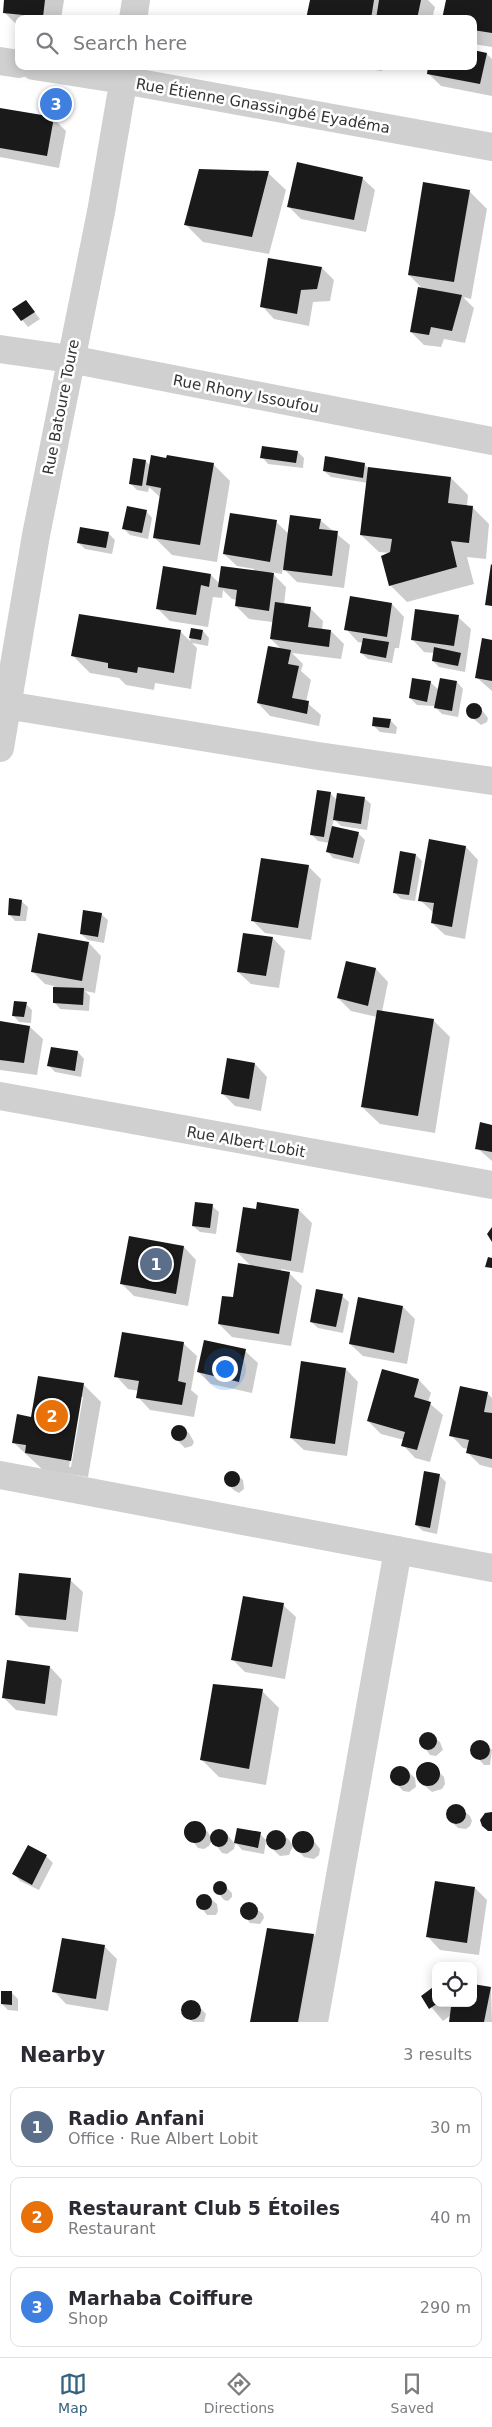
<!DOCTYPE html>
<html lang="en">
<head>
<meta charset="utf-8">
<style>
	:root { --surface:#fff; --page:#f2f2f3; --text:#2b2b33; --muted:#7c7c81; --line:#e1e1e2; --accent:#356280 }
	body { margin:0; font-family:"DejaVu Sans",sans-serif; background:var(--page); color:var(--text) }
	.controls { position:absolute; right:15px; bottom:15px; display:grid; overflow:hidden; border-radius:10px; box-shadow:0 2px 12px #0003 }
	.controls button { width:45px; height:45px; display:grid; place-items:center; padding:0; border:0; border-bottom:1px solid var(--line); background:var(--surface); color:var(--text); font:25px sans-serif }
	.you { position:absolute; left:224px; top:1368px; width:18px; height:18px; margin:-12px; border:4px solid #fff; border-radius:50%; background:#1a73e8; box-shadow:0 0 0 8px #1a73e833 }
	.badge { display:grid; place-items:center; width:32px; height:32px; border-radius:50%; background:var(--accent); color:#fff; font-size:16px; font-weight:700 }
	.pin { position:absolute; translate:-50% -50%; border:2px solid #fff; box-shadow:0 1px 5px #0006 }
	.list { margin:0; padding:0; list-style:none }
	h2 { display:flex; justify-content:space-between; align-items:center; height:65px; margin:0; padding:0 20px; font-size:21px }
	h2 small { font-size:16px; font-weight:400; color:var(--muted) }
	.list li { display:grid; grid-template-columns:32px 1fr auto; gap:15px; align-items:center; box-sizing:border-box; height:80px; margin:0 10px 10px; padding:0 10px; border:1px solid var(--line); border-radius:10px }
	.list b { display:block; font-size:19px; white-space:nowrap }
	.list p { margin:0; font-size:16px; white-space:nowrap; color:var(--muted) }
	.list em { font-size:16px; font-style:normal; color:var(--muted) }
	.icon { flex:none; width:28px; height:28px; fill:none; stroke:currentColor; stroke-width:2; stroke-linecap:round; stroke-linejoin:round }
	.map { position:relative; flex:none; width:492px; height:2022px; overflow:hidden }
	.search { position:absolute; background:var(--surface); box-shadow:0 2px 12px #0003; left:15px; right:15px; top:15px; height:55px; display:flex; align-items:center; gap:12px; box-sizing:border-box; padding:0 18px; border-radius:10px; color:var(--muted); font-size:19px }
	.sheet { height:335px; background:var(--surface) }
	nav { display:flex; justify-content:space-around; align-items:center; box-sizing:border-box; height:70px; border-top:1px solid var(--line); background:var(--surface); font-size:14px; color:var(--muted) }
	nav a { display:grid; justify-items:center; gap:2px }
	nav .on { color:var(--accent) }
	.map>svg:first-child { display:block }
</style>
</head>
<body>
<div class="map">
<svg width="492" height="2022" viewBox="0 0 492 2022">
	<rect width="100%" height="100%" fill="#fff"/>
	<path fill="#0003" fill-rule="evenodd" d="M6 0H64L61 19H19V27L4 12Z
		M311 0H428L435 7 432 19H308Z
		M447 0H492V47L473 44V19Z
		M487 54 492 59V96L441 86 428 73 473 66Z
		M344 66H383L382 71Z
		M62 97 69 104 67 117 49 114 43 107Z
		M0 109 53 118 66 131 59 168 0 157Z
		M268 173 286 190 269 254 203 242 186 225Z
		M362 178 375 190 366 232 301 219 288 206Z
		M469 191 487 209 471 299 463 297 474 308 465 343 444 339 441 347 424 345 411 332 423 289 409 275Z
		M322 268 334 280 330 301 313 302 309 326 274 319 262 306Z
		M26 301 40 319 28 327 14 310Z
		M263 448 298 452 304 458 303 468 268 464 262 457Z
		M146 461 150 466 213 464 230 481 217 562 172 555 154 537 161 498 149 487 148 492 137 490 131 484Z
		M364 464 369 469 451 478 468 495 467 506 472 507 489 524 486 559 467 557 474 584 407 602 390 585 391 553 379 552 361 535 368 483 331 477 324 471Z
		M146 511 152 518 148 539 130 535 124 529Z
		M320 520 350 545 344 588 297 582 283 568 282 574 271 572 286 587 284 605 310 608 323 621 322 630 331 631 344 644 341 659 292 653 303 664 301 671 311 680 306 702 321 715 319 726 270 716 258 703 282 650 271 639 273 622 249 619 236 606 237 600 232 599 223 590 222 598 213 597 208 627 170 621 157 608 211 575 220 584 254 572V569L237 566 224 554 276 522 289 534Z
		M108 533 115 540 112 554 85 549 79 543Z
		M392 604 404 617 399 648H395L392 663 368 659 361 653 363 643 358 642 346 629Z
		M458 617 471 629 465 672 439 667 433 661 434 653 424 652 412 639Z
		M192 630 203 631 209 638 208 646 192 643 197 648 191 689 155 683 154 690 126 685 119 678 90 673 73 656 180 631 190 641Z
		M492 641V691L476 677Z
		M430 682 439 690 457 682 463 689 458 717 442 714 434 706 417 705 410 698Z
		M474 704 478 705 488 718 487 722 481 725 470 716 468 708Z
		M390 720 397 727 396 734 380 732 373 725Z
		M330 793 337 800 364 798 371 804 367 830 341 826 334 819 332 827 358 833 365 840 359 864 333 858 327 851 329 843 318 841 312 835Z
		M466 847 478 860 465 939 445 935 432 923 434 913 420 900Z
		M416 855 422 861 415 901 401 899 394 892Z
		M308 866 321 879 311 940 265 933 252 920Z
		M21 901 28 907 26 921H15L9 914Z
		M101 914 108 920 104 943 88 940 81 934Z
		M273 938 285 951 279 988 251 984 238 972Z
		M89 943 101 956 95 993 85 991 90 996 89 1011 60 1009 54 1002V986L45 984 32 971Z
		M347 963 376 969 388 982 382 1012 433 1020 450 1037 435 1133 380 1124 362 1107 377 1017 351 1011 338 998Z
		M26 1004 32 1010 31 1023 19 1022 13 1015Z
		M0 1022 30 1027 43 1039 37 1075 0 1070Z
		M78 1052 84 1059 81 1077 55 1072 49 1066Z
		M255 1064 267 1077 261 1111 235 1106 222 1093Z
		M492 1126V1161L477 1148Z
		M258 1203 299 1210 312 1223 303 1273 281 1269V1272L289 1273 302 1286 291 1346 232 1337 219 1324 252 1267 237 1252 257 1210Z
		M212 1206 219 1212 216 1234 200 1232 193 1226Z
		M130 1238 184 1247 196 1260 188 1306 134 1296 121 1283Z
		M342 1296 349 1302 343 1333 318 1328 311 1322Z
		M403 1307 415 1319 407 1364 363 1356 350 1344Z
		M123 1334 184 1344 197 1356 191 1390 198 1396 194 1417 150 1410 138 1397 139 1391 128 1389 116 1376Z
		M245 1351 258 1363 252 1393 211 1384 198 1372Z
		M346 1369 358 1382 347 1456 304 1450 291 1438Z
		M39 1377 84 1385 101 1402 88 1477 43 1470 13 1442 32 1418ZM81 1397H83L71 1467H69Z
		M419 1380 431 1393 428 1402 443 1415 430 1462 415 1458 403 1445 404 1440 381 1434 368 1421Z
		M487 1393 492 1398V1468L480 1465 468 1453V1449L463 1448 451 1435Z
		M175 1427H182L189 1433 194 1442 192 1446 185 1448 173 1436Z
		M229 1473 236 1474 243 1480 244 1489 239 1493 235 1491 228 1485 225 1479Z
		M439 1475 446 1482 437 1534 423 1531 416 1525Z
		M70 1580 83 1592 78 1632 29 1627 16 1614Z
		M283 1605 296 1617 285 1679 245 1672 232 1659Z
		M50 1667 62 1680 57 1716 16 1710 4 1698Z
		M262 1691 279 1708 266 1785 219 1777 201 1759Z
		M428 1733 440 1742 443 1750 436 1756 430 1755 420 1741 423 1734Z
		M479 1741 484 1742 492 1750 490 1765H484L472 1752V1747Z
		M423 1765H432L444 1777 445 1784 442 1789 432 1792 419 1781 418 1770Z
		M404 1768 415 1778 416 1787 409 1792 403 1791 392 1779 395 1769Z
		M458 1806 470 1816 472 1821 470 1826 466 1829 458 1828 451 1821 448 1812 451 1808Z
		M196 1823 208 1832 211 1839 213 1834 217 1830 225 1832 235 1844 234 1849 227 1854 222 1853 212 1840 209 1846 204 1849 198 1848 186 1833 188 1827Z
		M274 1831 283 1834 290 1841 293 1846 289 1855 280 1856 268 1845 267 1840 269 1834Z
		M302 1833 310 1836 320 1849 319 1855 314 1859 304 1857 293 1846 296 1835Z
		M260 1834 266 1840 264 1854 242 1850 236 1843Z
		M28 1846 46 1856 53 1863 39 1890 20 1881 14 1874Z
		M218 1882H221L232 1893V1897L228 1901 224 1900 214 1888Z
		M475 1888 487 1900 479 1955 440 1950 428 1937Z
		M206 1895 217 1904 218 1911 216 1915H207L198 1903 200 1897Z
		M249 1903 263 1914 264 1918 260 1924 250 1923 244 1916 242 1909Z
		M314 1935 331 1952 318 2022H251Z
		M104 1946 117 1959 108 2011 66 2004 54 1991Z
		M491 1988 492 2022H450L451 2015 443 2021 422 1996 436 2003H473Z
		M12 1993 18 1999V2011L8 2010 2 2004Z
		M190 2001 195 2002 206 2014 204 2022H193L183 2012V2007Z"/>
	<path fill="#1a1a1a" d="M4 0H45L43 17 3 13Z
		M310 0H374L371 19H306Z
		M379 0H421L417 19H376Z
		M446 0H492V33L473 30V19H442Z
		M473 50 487 53 480 84 427 74 428 66H473Z
		M44 93 63 96 61 111 41 108Z
		M0 108 54 117 47 156 0 148Z
		M297 162 363 177 354 220 287 207Z
		M199 169 269 171 252 237 184 225Z
		M423 182 470 190 454 282 408 275Z
		M268 258 322 267 317 289 301 290 297 314 260 307Z
		M418 287 462 295 452 331 431 327 429 335 410 332Z
		M26 300 35 312 21 321 12 309Z
		M262 446 298 451 296 463 260 458Z
		M151 455 166 458 167 455 214 463 200 545 153 538 161 488 146 485Z
		M325 456 365 463 363 478 323 471Z
		M133 458 146 460 142 486 129 484Z
		M368 467 451 477 448 503 473 506 469 543 451 541 457 567 389 586 381 556 390 552 392 539 360 535Z
		M127 506 147 510 142 533 122 529Z
		M230 513 277 520 270 562 223 554Z
		M290 515 321 519 319 529 338 531 332 576 283 570Z
		M80 527 109 532 106 548 77 543Z
		M491 564 492 565V606L485 605Z
		M163 566 211 574 209 587 201 585 196 615 156 609Z
		M221 566 274 573 269 611 235 606 237 590 218 587Z
		M350 596 392 603 387 637 344 630Z
		M275 602 311 607 308 627 331 630 329 647 270 639Z
		M415 609 459 615 454 646 411 640Z
		M79 614 181 630 174 673 138 667 137 673 108 668V663L71 656Z
		M191 628 203 630 201 640 189 638Z
		M363 638 389 642 386 658 360 653Z
		M482 638 492 640V681L475 678Z
		M268 646 291 650 288 664 299 666 292 698 309 701 307 714 257 703Z
		M434 647 461 653 458 666 432 661Z
		M412 678 431 681 427 702 409 698Z
		M440 678 457 681 452 711 434 708Z
		M466 711a8 8 0 1 1 16 0a8 8 0 1 1-16 0Z
		M373 717 391 719 389 728 372 726Z
		M317 790 331 792 324 837 310 835Z
		M337 793 365 797 361 824 333 820Z
		M332 826 359 832 353 858 326 852Z
		M429 839 466 846 452 927 431 923 434 903 418 901Z
		M400 851 416 854 409 895 393 893Z
		M261 858 309 865 298 928 251 921Z
		M9 898 22 900 20 916 8 915Z
		M83 910 102 913 98 937 80 934Z
		M38 933 89 942 82 981 31 972Z
		M243 933 273 937 266 976 237 972Z
		M346 961 376 968 368 1006 337 998Z
		M53 987 84 988 83 1005 53 1003Z
		M14 1001 27 1002 24 1017 12 1016Z
		M377 1010 434 1019 418 1116 361 1107Z
		M0 1021 30 1026 24 1063 0 1060Z
		M51 1047 78 1051 75 1071 47 1066Z
		M227 1058 255 1063 249 1099 221 1094Z
		M480 1122 492 1125V1152L475 1149Z
		M195 1202 213 1204 210 1228 192 1226Z
		M257 1202 299 1209 291 1261 236 1252 243 1207 256 1209Z
		M492 1227V1242L487 1234Z
		M129 1236 184 1246 176 1294 120 1284Z
		M488 1257 492 1258V1268L485 1267Z
		M238 1263 290 1272 279 1334 218 1324 222 1296 233 1297Z
		M316 1289 343 1294 336 1327 310 1322Z
		M358 1297 403 1306 394 1353 349 1344Z
		M122 1332 184 1342 178 1381 186 1383 182 1405 136 1398 139 1381 114 1377Z
		M204 1340 246 1349 239 1382 197 1372Z
		M301 1361 346 1368 335 1444 290 1438Z
		M382 1369 419 1379 414 1397 431 1402 417 1450 401 1446 405 1432 367 1421Z
		M38 1376 84 1383 71 1461 25 1453 26 1445 12 1443 17 1414 31 1417Z
		M460 1386 488 1392 484 1412 492 1413V1459L466 1453 469 1440 449 1436Z
		M171 1433a8 8 0 1 1 16 0a8 8 0 1 1-16 0Z
		M424 1471 440 1474 430 1528 415 1525Z
		M224 1479a8 8 0 1 1 16 0a8 8 0 1 1-16 0Z
		M19 1573 71 1578 66 1620 15 1615Z
		M243 1596 284 1603 272 1667 231 1660Z
		M7 1660 50 1666 45 1704 2 1698Z
		M213 1684 263 1689 249 1769 200 1760Z
		M419 1741a9 9 0 1 1 18 0a9 9 0 1 1-18 0Z
		M470 1750a10 10 0 1 1 20 0a10 10 0 1 1-20 0Z
		M416 1774a12 12 0 1 1 24 0a12 12 0 1 1-24 0Z
		M390 1776a10 10 0 1 1 20 0a10 10 0 1 1-20 0Z
		M446 1814a10 10 0 1 1 20 0a10 10 0 1 1-20 0Z
		M492 1812V1831H488L482 1826 480 1820 485 1813Z
		M184 1832a11 11 0 1 1 22 0a11 11 0 1 1-22 0Z
		M237 1828 261 1832 258 1848 234 1843Z
		M210 1838a9 9 0 1 1 18 0a9 9 0 1 1-18 0Z
		M266 1840a10 10 0 1 1 20 0a10 10 0 1 1-20 0Z
		M292 1842a11 11 0 1 1 22 0a11 11 0 1 1-22 0Z
		M28 1845 47 1855 32 1885 12 1874Z
		M435 1881 475 1887 467 1943 426 1937Z
		M213 1888a7 7 0 1 1 14 0a7 7 0 1 1-14 0Z
		M196 1902a8 8 0 1 1 16 0a8 8 0 1 1-16 0Z
		M240 1911a9 9 0 1 1 18 0a9 9 0 1 1-18 0Z
		M267 1928 314 1934 298 2022H250Z
		M62 1938 105 1945 96 1999 52 1992Z
		M473 1984 491 1987 484 2022H449L451 2007 448 2003H473Z
		M436 1985V2003H438L429 2009 421 1996Z
		M1 1991H12V2005L1 2004Z
		M181 2010a10 10 0 1 1 20 0a10 10 0 1 1-20 0Z"/>
	<g fill="none" stroke-linecap="round" stroke-linejoin="round">
		<path stroke="#d0d0d0" stroke-width="28" d="M133 19 136 0
			M0 61 19 64
			M34 66 123 80 492 147
			M0 349 70 359 492 441
			M0 704 318 756 492 781
			M0 748 36 535 101 212 126 66
			M0 1096 492 1185
			M0 1475 492 1568
			M314 2022 398 1550"/>
	</g>
	<g text-anchor="middle" dominant-baseline="central" stroke-width="5" stroke-linejoin="round" paint-order="stroke">
		<g font-size="15" fill="#333" stroke="#fff">
			<text transform="translate(263 106) rotate(10)">Rue Étienne Gnassingbé Eyadéma</text>
			<text transform="translate(246 394) rotate(11)">Rue Rhony Issoufou</text>
			<text transform="translate(61 407) rotate(-79)">Rue Batoure Toure</text>
			<text transform="translate(246 1142) rotate(10)">Rue Albert Lobit</text>
		</g>
	</g>
</svg>
<div class="controls">
<button><svg class="icon" aria-label="locate" viewBox="0 0 24 24"><circle cx="12" cy="12" r="6"/><path d="M12 2v4M12 18v4M2 12h4M18 12h4"/></svg></button>
</div>
<div class="you"></div>
<div class="pin badge" style="left:156px;top:1264px;background:#5c6f8a">1</div>
<div class="pin badge" style="left:52px;top:1416px;background:#e8710a">2</div>
<div class="pin badge" style="left:56px;top:104px;background:#3f7fe0">3</div>
<div class="search"><svg class="icon" aria-label="search" viewBox="0 0 24 24"><circle cx="10" cy="10" r="6"/><path d="M15 15l6 6"/></svg>Search here</div>
</div>
<section class="sheet">
<h2>Nearby<small>3 results</small></h2>
<ul class="list">
<li><span class="badge" style="background:#5c6f8a">1</span><div><b>Radio Anfani</b><p>Office · Rue Albert Lobit</p></div><em>30 m</em></li>
<li><span class="badge" style="background:#e8710a">2</span><div><b>Restaurant Club 5 Étoiles</b><p>Restaurant</p></div><em>40 m</em></li>
<li><span class="badge" style="background:#3f7fe0">3</span><div><b>Marhaba Coiffure</b><p>Shop</p></div><em>290 m</em></li>
</ul>
</section>
<nav>
<a class="on"><svg class="icon" aria-label="map" viewBox="0 0 24 24"><path d="M3 6l6-2 6 2 6-2v14l-6 2-6-2-6 2zM9 4v14M15 6v14"/></svg>Map</a>
<a><svg class="icon" aria-label="directions" viewBox="0 0 24 24"><path d="M12 3l9 9-9 9-9-9zM9 14v-3h6M13 9l2 2-2 2"/></svg>Directions</a>
<a><svg class="icon" aria-label="saved" viewBox="0 0 24 24"><path d="M7 4h10v16l-5-4-5 4z"/></svg>Saved</a>
</nav>
</body>
</html>
